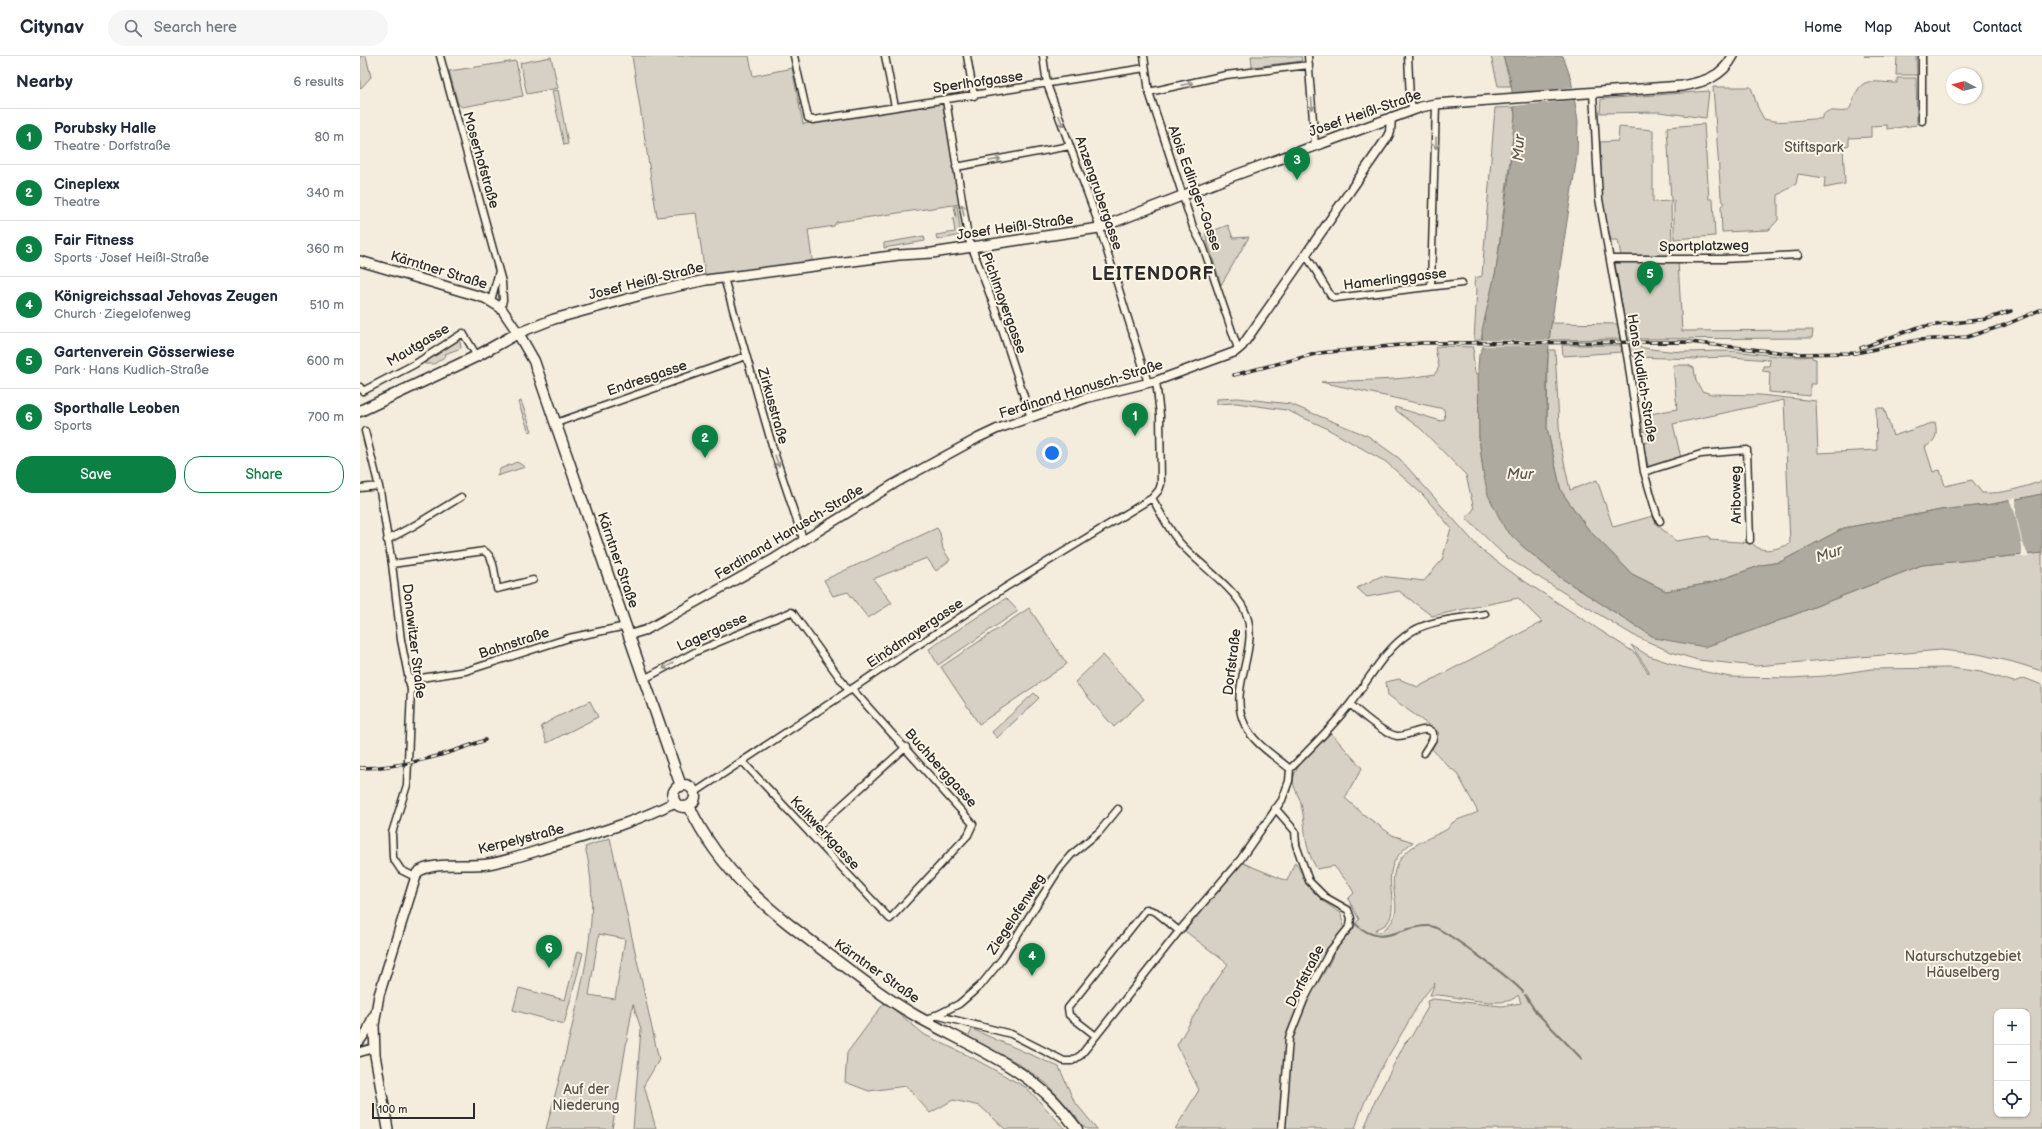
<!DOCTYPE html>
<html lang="en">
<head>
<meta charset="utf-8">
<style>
	:root { --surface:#fff; --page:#f6f6f7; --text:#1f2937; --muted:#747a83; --line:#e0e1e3; --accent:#0b8043 }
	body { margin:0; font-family:"Balsamiq Sans",sans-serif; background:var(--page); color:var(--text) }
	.controls { position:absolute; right:12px; bottom:12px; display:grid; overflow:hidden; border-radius:8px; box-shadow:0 1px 3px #0004 }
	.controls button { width:36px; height:36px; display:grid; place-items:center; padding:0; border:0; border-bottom:1px solid var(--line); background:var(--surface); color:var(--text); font:20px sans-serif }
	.compass { position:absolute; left:1586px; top:12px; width:36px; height:36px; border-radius:50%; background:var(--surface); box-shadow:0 1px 3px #0004; rotate:277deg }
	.scale { position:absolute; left:12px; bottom:10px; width:103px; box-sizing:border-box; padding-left:4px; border:2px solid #2b2b2b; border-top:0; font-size:11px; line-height:14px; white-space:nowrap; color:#2b2b2b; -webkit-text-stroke:3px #fcf5e5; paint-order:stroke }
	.you { position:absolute; left:692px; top:397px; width:14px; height:14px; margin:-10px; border:3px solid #fff; border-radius:50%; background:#1a73e8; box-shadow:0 0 0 6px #1a73e833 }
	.badge { display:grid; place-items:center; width:26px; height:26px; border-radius:50%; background:var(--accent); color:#fff; font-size:13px; font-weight:700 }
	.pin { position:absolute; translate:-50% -33px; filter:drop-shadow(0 1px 2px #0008) }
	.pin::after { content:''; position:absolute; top:21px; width:14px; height:12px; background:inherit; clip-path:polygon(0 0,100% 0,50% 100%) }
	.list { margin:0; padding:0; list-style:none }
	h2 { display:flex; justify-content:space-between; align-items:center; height:52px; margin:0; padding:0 16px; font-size:17px }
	h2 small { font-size:13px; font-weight:400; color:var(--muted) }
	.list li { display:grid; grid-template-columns:26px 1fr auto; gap:12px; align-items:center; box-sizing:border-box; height:56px; padding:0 16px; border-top:1px solid var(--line) }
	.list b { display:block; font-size:15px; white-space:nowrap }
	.list p { margin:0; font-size:13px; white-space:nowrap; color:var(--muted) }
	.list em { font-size:13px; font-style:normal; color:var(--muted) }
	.actions { display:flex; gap:8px; padding:12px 16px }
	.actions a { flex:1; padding:9px 0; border:1px solid var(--accent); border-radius:16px; text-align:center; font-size:14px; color:var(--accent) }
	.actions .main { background:var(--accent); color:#fff }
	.icon { flex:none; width:22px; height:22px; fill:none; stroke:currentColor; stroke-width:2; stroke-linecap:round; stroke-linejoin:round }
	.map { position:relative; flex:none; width:1682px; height:1073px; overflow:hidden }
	header { display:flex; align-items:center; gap:24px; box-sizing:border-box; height:56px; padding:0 20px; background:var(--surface); border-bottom:1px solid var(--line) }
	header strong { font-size:19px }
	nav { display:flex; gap:22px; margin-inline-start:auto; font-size:14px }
	.search { width:280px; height:36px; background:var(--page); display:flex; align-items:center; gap:10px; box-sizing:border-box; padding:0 14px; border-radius:22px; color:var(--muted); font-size:15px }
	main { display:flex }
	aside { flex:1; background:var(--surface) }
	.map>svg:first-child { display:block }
</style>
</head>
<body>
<header>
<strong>Citynav</strong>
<div class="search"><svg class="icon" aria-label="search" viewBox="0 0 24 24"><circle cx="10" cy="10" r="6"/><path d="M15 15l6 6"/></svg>Search here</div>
<nav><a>Home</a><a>Map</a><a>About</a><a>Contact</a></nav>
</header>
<main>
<aside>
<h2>Nearby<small>6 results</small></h2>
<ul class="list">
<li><span class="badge">1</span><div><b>Porubsky Halle</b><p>Theatre · Dorfstraße</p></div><em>80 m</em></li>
<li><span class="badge">2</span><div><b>Cineplexx</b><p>Theatre</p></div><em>340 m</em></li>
<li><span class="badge">3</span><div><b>Fair Fitness</b><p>Sports · Josef Heißl-Straße</p></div><em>360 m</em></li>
<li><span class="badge">4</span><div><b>Königreichssaal Jehovas Zeugen</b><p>Church · Ziegelofenweg</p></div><em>510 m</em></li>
<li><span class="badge">5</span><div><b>Gartenverein Gösserwiese</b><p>Park · Hans Kudlich-Straße</p></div><em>600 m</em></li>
<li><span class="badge">6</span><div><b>Sporthalle Leoben</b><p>Sports</p></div><em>700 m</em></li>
</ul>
<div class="actions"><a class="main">Save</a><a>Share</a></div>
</aside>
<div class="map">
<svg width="1682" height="1073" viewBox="0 0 1682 1073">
	<rect width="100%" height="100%" fill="#f4edde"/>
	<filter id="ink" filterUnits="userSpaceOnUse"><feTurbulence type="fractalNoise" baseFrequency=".025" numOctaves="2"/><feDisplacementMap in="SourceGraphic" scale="8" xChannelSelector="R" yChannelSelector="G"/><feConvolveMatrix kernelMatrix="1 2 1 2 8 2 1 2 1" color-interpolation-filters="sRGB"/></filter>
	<g filter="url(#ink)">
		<path fill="#d6d1c4" stroke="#807e78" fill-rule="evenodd" d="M0 0H6L11 21 0 33Z
			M272 0H389L393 20 432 12 443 68 583 48 600 148 476 166 474 170 448 174 453 210 346 224 336 157 297 161Z
			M891 0H941L942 5 892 11Z
			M1131 0H1143L1151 30H1138Z
			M1504 0H1556L1557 19H1536L1537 0Z
			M191 1 198 32 167 38 160 7Z
			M156 5 163 40 102 51 98 48 89 15Z
			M1537 22H1556L1557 69 1527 73V69L1511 70V81L1489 82V89L1483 91 1485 128 1464 132 1465 122 1438 118 1436 128 1418 139V164L1409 174 1362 176 1361 150 1364 147 1361 141 1353 31H1391L1398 52 1404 63C1424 69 1442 62 1461 63 1467 50 1475 57 1486 55 1495 53 1492 30 1508 26 1517 25 1528 27 1537 27Z
			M198 34 208 88 204 89 192 35Z
			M1349 35 1346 62 1299 56 1240 57 1241 43Z
			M1153 51 1155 58 1154 73 1136 214 1121 284H1114L1117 233 1114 229 1115 222 1122 220 1135 52Z
			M1344 68 1349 143H1353L1355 180 1314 183V145H1311L1312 200H1261L1258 184H1251L1242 148 1240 86 1258 85 1259 71 1293 74V146L1311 145 1307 71Z
			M594 150H597L601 179 577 184 576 179 595 176 593 162 596 161Z
			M868 169 873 182 889 181 861 229 845 178Z
			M564 180 565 185 524 192V187Z
			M1318 205 1322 275 1453 274 1452 282 1268 283 1255 208 1256 206Z
			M1191 267 1258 268 1260 283 1189 284Z
			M96 284 100 286 101 292 85 298 86 300 74 308H65L64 305Z
			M1202 289H1261L1262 296 1203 300Z
			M1269 289C1287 293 1305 295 1323 296 1343 296 1362 294 1382 296 1405 298 1428 303 1452 300V302L1456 303V328H1450V340L1409 336 1410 316 1403 315V310H1409L1410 304 1370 301 1337 302 1336 303 1274 301 1269 297Z
			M1080 290 1114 291 1113 299 1115 317 1119 318V381L1123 415 1160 488 1198 520 1295 582 1405 570 1562 509 1682 497V615L1653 606 1618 598 1581 594 1396 610 1338 604 1311 596 1273 579 1235 556 1146 501 1106 462 1114 453 1106 419 1061 373 1034 353 1035 351 1081 365 1085 363 1084 353 961 326C999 324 1037 325 1075 318L1079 311 1075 292Z
			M1188 294H1195L1200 387 1210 434 1237 424 1253 471 1293 460 1296 468 1316 485 1349 480 1350 484 1392 487C1402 499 1418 492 1430 488L1424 344 1313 368 1321 402 1290 411 1288 410 1283 387 1289 386 1286 375 1281 376 1279 360 1317 353 1313 309H1328L1334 312 1336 325 1342 335 1351 338 1400 339 1456 345 1458 397 1517 394 1516 352H1524L1533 380 1575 366C1578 379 1576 385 1565 391L1573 416 1580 414 1585 430 1612 424 1622 437C1644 438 1661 432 1682 425V438L1633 448 1581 454 1484 472 1420 506 1402 509 1351 527 1306 535 1272 518 1228 473 1201 435 1187 372Z
			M878 342 930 348 1008 380 1040 403 1120 493 1158 521 1275 597 1289 618V615L1271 589 1289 600 1322 611 1370 621 1431 622 1465 620 1511 613 1592 612 1621 616 1654 626 1664 622 1682 629V1073H1004L1015 1045 1045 987 1051 981 1068 951 1067 945 1073 943 1142 950 1161 947 1158 939C1145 956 1089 937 1070 939L1075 927C1061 942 1056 953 1046 970 1026 1004 1006 1035 995 1073H925L930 992 935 973 946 946 968 910 977 891 992 875 999 863 988 843 994 837 989 828 974 810 957 813C942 788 947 774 941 748 938 734 928 729 937 713 944 699 959 688 971 677L1002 712 985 742 1003 758 1032 779 1053 786C1043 793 1033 803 1031 816 1028 830 1038 858 1026 868 1024 870 1019 872 1015 874L1019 877C1052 857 1024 836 1037 809 1047 789 1068 783 1086 774 1089 772 1090 769 1092 767 1099 762 1110 760 1118 756L1097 717 1088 710 1072 693 1079 677 1028 639 1026 626 1039 623 1058 631 1182 566 1158 542 1072 560 1039 535 1007 541 997 532 1021 520 1064 525 1082 504 1091 472 1063 439 1026 406 964 371 926 354 876 347 857 348V343ZM1637 956H1667V1058H1637Z
			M161 345 172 375 169 376 158 346Z
			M157 406 165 411 137 420 140 413Z
			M577 472 580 477 583 493 590 504 576 515 567 502 513 523 532 547 508 562 488 536 473 540 464 524Z
			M646 542 658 555 578 609 569 593Z
			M669 552 707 608 619 668 581 611Z
			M743 599 784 643 754 671 715 626Z
			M674 637 679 642 637 682 632 676Z
			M230 645 238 661 187 687 181 670 195 662Z
			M250 782 299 1004 284 1029 296 1073H273L281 973 273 948 252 1073H186C195 1040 203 1008 211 975 225 916 241 851 225 791ZM239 878 265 883 255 943 229 939Z
			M935 806C949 830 955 842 981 857L983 870 987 872 980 879 926 985 919 1073H815L839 1034 817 989 845 941 868 908 825 875 854 837 883 807 927 825Z
			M218 895 223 897 204 968 153 954 159 932 205 944Z
			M525 946 565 979 611 1001 667 1032 705 1073H645L620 1050 593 1044 570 1057 546 1030 509 1035 485 1026 487 997Z
			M612 973 699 1011 714 1045 737 1073H726L686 1027 656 1006 608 982Z"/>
		<path fill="#afaaa0" stroke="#7a7771" d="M1143 0H1203L1211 23 1218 65 1217 100 1190 276 1187 313V372L1201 435 1228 473 1272 518 1306 535 1351 527 1402 509 1420 506 1484 472 1581 454 1633 448 1682 438V497L1562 509 1405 570 1345 591 1295 582 1198 520 1160 488 1145 473 1128 439 1123 415 1119 381 1118 311 1119 299 1123 291 1122 274 1136 214 1149 120 1155 58 1150 21Z"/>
		<path fill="#f4edde" d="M1215 31 1217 44 1152 50 1150 37Z
			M1121 284H1191V289L1121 290Z
			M1656 441V457L1662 485 1669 501H1661V485L1655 457 1649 443Z"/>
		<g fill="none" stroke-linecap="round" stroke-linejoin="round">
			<path stroke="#7a7771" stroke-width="2" d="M929 736 934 717
				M938 778 941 796
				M950 819 954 827
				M993 866C1025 895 1036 869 1070 870 1081 870 1154 925 1163 936
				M1165 939 1176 956 1222 1003"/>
			<defs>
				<path id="minor" d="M80 0 142 226 143 244 141 252
					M434 0 448 62 453 64 785 12
					M525 0 535 51
					M607 0 614 40
					M683 0 687 28 738 166 788 327
					M784 0 789 36 833 171 843 190 878 293
					M948 0 955 90
					M1048 0 1050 43 1053 54
					M1562 0V65
					M789 36 866 19 949 9
					M1233 37 1239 143 1268 305 1284 416 1297 459 1300 465
					M586 44 608 181 636 255 671 362
					M596 111 710 90
					M946 199 971 240 975 242 1102 227
					M1251 203H1363L1438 199
					M364 222 414 396 443 483
					M1071 230 1076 48
					M131 245 139 215
					M0 331 3 335 55 308 103 277 117 300
					M196 367 386 300
					M5 375 20 435 32 508 41 584 51 634 47 729 32 777 33 802 41 814 55 821
					M1284 416 1341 398 1387 394 1390 484
					M0 432 19 430
					M27 484 55 469 101 441
					M32 508 124 495C135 501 135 521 137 533L173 524
					M284 623 337 595 431 556 433 557 489 635
					M48 624 106 615 209 582 266 570
					M990 648C1000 657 1024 678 1037 680 1048 681 1065 668 1073 677V683L1064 697
					M383 706 530 863 608 779 613 768 492 633
					M930 713C951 692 972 671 990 648 1010 623 1024 593 1051 576 1072 563 1101 563 1125 558
					M334 737 646 531 792 442
					M915 752 935 775 936 789 949 825 965 841 988 854 991 862 990 870 970 895 944 944 929 982 922 1073
					M450 778 546 691
					M575 959 651 978 704 1005H712L721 999 819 875 880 804 922 744 929 725 930 713C915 700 894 688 885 669 866 632 903 590 884 553 873 531 839 508 821 488 809 475 801 457 792 442L799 434 801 428 800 359 796 325
					M565 965 599 948 621 929 642 903 700 812 711 799 739 776 758 753
					M736 980 709 959 708 952 784 856 787 853 796 856 819 875"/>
				<path id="tertiary" d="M269 579 286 574 415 502 534 428 618 382 637 373 727 342 796 325 875 296 882 290 1027 82 1030 76 1031 61
					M0 985 7 975 13 960
					M0 996 14 992"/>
				<path id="secondary" d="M0 205 125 242 141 252 158 277 194 263 296 235 346 224 539 199 572 197 739 172 873 120 1061 51 1075 48 1322 30C1344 26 1362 21 1373 0
					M28 1073 15 999 14 969 19 939 57 817C69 805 109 811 128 808 147 805 167 798 186 792 230 779 274 767 315 746"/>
				<path id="primary" d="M0 355 117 300 158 277 174 305 321 730
					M313 740a11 11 0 1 1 22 0a11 11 0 1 1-22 0Z
					M329 750C361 818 409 854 468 898 497 920 526 943 558 961 603 986 654 1006 692 1043 701 1052 709 1063 717 1073"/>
			</defs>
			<use href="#minor" stroke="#2b2b2b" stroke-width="9"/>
			<use href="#tertiary" stroke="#2b2b2b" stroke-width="11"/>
			<use href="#secondary" stroke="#2b2b2b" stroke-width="12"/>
			<use href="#primary" stroke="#2b2b2b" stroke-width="13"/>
			<use href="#minor" stroke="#fcf5e5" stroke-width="6"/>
			<use href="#tertiary" stroke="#fcf5e5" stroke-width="8"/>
			<use href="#secondary" stroke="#fcf5e5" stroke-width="9"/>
			<use href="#primary" stroke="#fcf5e5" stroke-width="10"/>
			<defs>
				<path id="rail" d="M1501 292 1559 271 1627 263 1651 255
					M874 319 959 297 1061 287 1329 286 1435 298 1496 297 1558 284 1607 281 1645 269 1682 253
					M0 712C43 712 85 699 125 684"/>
			</defs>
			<use href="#rail" stroke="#2b2b2b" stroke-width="3.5"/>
			<use href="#rail" stroke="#fcf5e5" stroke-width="2" stroke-dasharray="6" stroke-linecap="butt"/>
		</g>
		<defs><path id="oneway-shaft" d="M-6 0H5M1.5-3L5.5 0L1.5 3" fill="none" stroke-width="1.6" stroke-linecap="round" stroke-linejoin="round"/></defs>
		<g stroke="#949088">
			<use href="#oneway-shaft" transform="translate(827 28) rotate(-12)"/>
			<use href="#oneway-shaft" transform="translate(952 48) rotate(85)"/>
			<use href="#oneway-shaft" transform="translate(701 65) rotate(70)"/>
			<use href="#oneway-shaft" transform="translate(1076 87) rotate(91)"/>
			<use href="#oneway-shaft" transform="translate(635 104) rotate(-10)"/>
			<use href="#oneway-shaft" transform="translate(603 154) rotate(-100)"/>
			<use href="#oneway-shaft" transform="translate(417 405) rotate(72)"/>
			<use href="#oneway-shaft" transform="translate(308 610) rotate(151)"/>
		</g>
	</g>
	<g text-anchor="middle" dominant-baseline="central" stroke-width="4" stroke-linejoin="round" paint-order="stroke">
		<g font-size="14" fill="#2b2b2b" stroke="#fcf5e5">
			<text transform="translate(618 26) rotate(-8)">Sperlhofgasse</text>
			<text transform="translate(1005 57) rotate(-19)">Josef Heißl-Straße</text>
			<text transform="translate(121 104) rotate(74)">Moserhofstraße</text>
			<text transform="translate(835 132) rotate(70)">Alois Edlinger-Gasse</text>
			<text transform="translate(739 137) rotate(71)">Anzengrubergasse</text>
			<text transform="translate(655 171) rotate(-8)">Josef Heißl-Straße</text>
			<text transform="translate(1344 190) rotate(-1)">Sportplatzweg</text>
			<text transform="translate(79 214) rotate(17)">Kärntner Straße</text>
			<text transform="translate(1035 223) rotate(-7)">Hamerlinggasse</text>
			<text transform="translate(286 225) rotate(-14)">Josef Heißl-Straße</text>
			<text transform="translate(644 247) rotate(70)">Pichlmayergasse</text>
			<text transform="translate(58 289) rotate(-31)">Mautgasse</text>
			<text transform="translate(287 322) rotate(-19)">Endresgasse</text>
			<text transform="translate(1282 322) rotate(81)">Hans Kudlich-Straße</text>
			<text transform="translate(721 333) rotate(-17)">Ferdinand Hanusch-Straße</text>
			<text transform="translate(413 350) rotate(74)">Zirkusstraße</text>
			<text transform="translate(1376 439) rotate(-91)">Ariboweg</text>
			<text transform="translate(429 476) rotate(-31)">Ferdinand Hanusch-Straße</text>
			<text transform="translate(258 504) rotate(71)">Kärntner Straße</text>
			<text transform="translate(352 576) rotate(-24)">Lagergasse</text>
			<text transform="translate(555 577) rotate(-34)">Einödmayergasse</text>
			<text transform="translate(54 585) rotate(83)">Donawitzer Straße</text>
			<text transform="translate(154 587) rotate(-18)">Bahnstraße</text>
			<text transform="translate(872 606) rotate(-83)">Dorfstraße</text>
			<text transform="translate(581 712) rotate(48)">Buchberggasse</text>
			<text transform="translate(465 777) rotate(47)">Kalkwerkgasse</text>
			<text transform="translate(161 783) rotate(-14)">Kerpelystraße</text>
			<text transform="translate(656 858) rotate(-57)">Ziegelofenweg</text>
			<text transform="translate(517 915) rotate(35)">Kärntner Straße</text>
			<text transform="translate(945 920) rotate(-63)">Dorfstraße</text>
		</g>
		<g font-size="14" fill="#565451" stroke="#fcf5e5">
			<text x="1454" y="91">Stiftspark</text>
			<text x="1603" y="900">Naturschutzgebiet<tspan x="1603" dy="16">Häuselberg</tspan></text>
			<text x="226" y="1033">Auf der<tspan x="226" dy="16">Niederung</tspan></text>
		</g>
		<g font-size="15" font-style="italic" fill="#595754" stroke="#fcf5e5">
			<text transform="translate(1159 92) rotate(-87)">Mur</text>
			<text x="1160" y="418">Mur</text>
			<text transform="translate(1469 498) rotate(-18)">Mur</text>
		</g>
		<g font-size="18" font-weight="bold" letter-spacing="1" fill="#2b2b2b" stroke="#fcf5e5">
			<text x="793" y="218">LEITENDORF</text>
		</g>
	</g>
</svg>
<div class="controls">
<button>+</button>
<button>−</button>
<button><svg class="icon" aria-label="locate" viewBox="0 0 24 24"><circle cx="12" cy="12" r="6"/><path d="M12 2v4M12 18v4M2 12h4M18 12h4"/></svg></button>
</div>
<svg class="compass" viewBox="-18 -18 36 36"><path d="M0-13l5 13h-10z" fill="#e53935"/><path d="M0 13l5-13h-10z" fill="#747a83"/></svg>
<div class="scale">100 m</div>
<div class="you"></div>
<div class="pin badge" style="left:775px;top:380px">1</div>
<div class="pin badge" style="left:345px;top:402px">2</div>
<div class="pin badge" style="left:937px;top:124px">3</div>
<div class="pin badge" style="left:672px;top:920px">4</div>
<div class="pin badge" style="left:1290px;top:238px">5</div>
<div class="pin badge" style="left:189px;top:912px">6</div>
</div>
</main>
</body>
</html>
